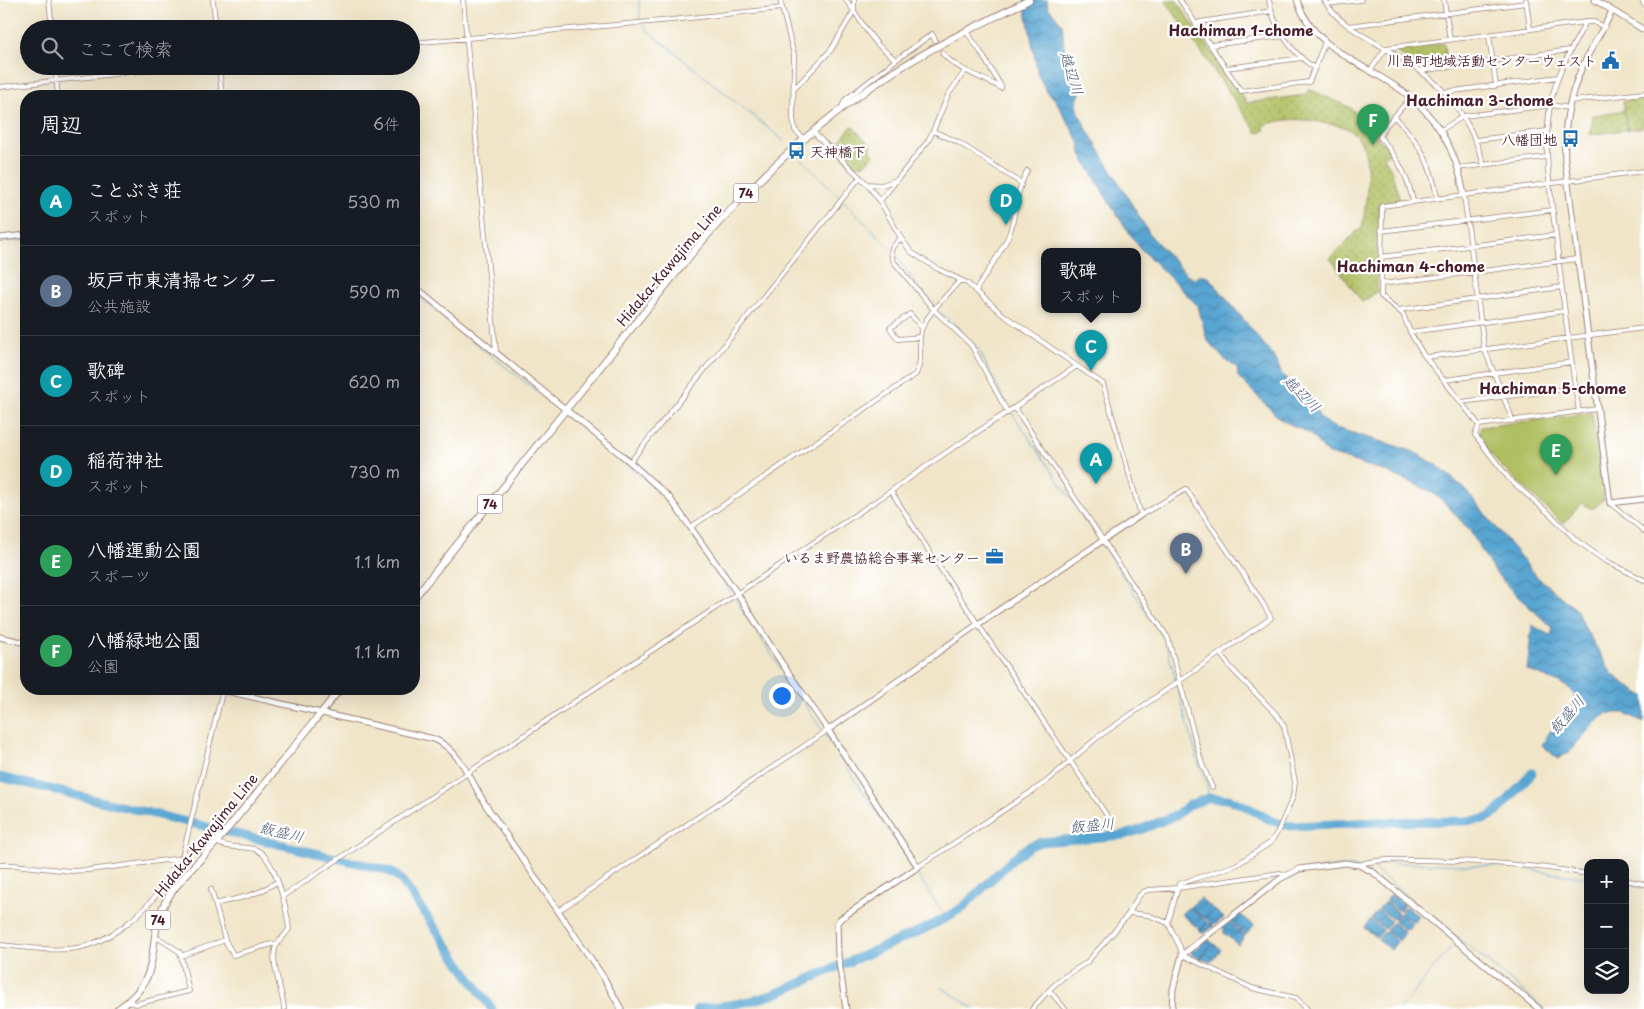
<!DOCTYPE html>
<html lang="ja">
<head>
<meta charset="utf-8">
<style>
	:root { --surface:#171b24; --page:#20242c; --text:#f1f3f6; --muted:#9ea1a6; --line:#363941; --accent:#0b8043 }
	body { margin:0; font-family:"Playpen Sans","Klee One",sans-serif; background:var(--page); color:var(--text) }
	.controls { position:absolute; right:15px; bottom:15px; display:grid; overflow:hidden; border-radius:10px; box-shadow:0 5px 20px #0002 }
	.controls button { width:45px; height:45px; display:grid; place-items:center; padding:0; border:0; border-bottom:1px solid var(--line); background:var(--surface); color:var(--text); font:25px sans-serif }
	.you { position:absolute; left:781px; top:695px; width:18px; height:18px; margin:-12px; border:4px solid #fff; border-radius:50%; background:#1a73e8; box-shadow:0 0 0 8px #1a73e833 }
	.badge { display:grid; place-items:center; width:32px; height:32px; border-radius:50%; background:var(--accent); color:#fff; font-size:16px; font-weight:700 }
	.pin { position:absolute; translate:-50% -41px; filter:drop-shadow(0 1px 2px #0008) }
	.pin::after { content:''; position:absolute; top:26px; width:18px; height:15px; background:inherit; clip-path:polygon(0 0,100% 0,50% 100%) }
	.popup { position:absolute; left:1041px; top:248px; width:100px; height:65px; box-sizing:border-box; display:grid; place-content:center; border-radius:10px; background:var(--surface); filter:drop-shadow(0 1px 4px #0005); font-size:16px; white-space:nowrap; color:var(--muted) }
	.popup b { font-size:19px; color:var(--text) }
	.popup::after { content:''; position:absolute; left:50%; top:100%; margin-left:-10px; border:10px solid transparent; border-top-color:var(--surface) }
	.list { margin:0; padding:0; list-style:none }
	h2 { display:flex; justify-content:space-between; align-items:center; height:65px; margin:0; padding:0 20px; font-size:21px }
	h2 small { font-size:16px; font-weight:400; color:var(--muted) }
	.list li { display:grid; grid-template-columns:32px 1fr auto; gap:15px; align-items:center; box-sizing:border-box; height:90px; padding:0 20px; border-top:1px solid var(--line) }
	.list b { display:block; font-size:19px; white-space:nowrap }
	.list p { margin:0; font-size:16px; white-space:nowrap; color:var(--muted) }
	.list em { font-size:16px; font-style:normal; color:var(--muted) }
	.icon { flex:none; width:28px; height:28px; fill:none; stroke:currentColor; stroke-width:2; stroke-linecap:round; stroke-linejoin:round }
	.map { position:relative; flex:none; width:1644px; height:1009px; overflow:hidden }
	.search { position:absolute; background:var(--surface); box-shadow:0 5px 20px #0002; left:20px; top:20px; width:400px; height:55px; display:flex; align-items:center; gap:12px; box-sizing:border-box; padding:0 18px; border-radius:28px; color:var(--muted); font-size:19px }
	.panel { position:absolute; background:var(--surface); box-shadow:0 5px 20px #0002; left:20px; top:90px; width:400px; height:605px; border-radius:20px }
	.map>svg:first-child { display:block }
</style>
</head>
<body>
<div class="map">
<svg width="1644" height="1009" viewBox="0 0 1644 1009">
	<defs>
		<pattern id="park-dots" width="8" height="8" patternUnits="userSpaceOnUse" patternTransform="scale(1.25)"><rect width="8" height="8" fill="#b0bf62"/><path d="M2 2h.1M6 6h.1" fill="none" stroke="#919b51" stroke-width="1.8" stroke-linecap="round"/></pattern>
		<pattern id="water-waves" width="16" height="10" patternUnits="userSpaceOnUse" patternTransform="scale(1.25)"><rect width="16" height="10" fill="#59a5d2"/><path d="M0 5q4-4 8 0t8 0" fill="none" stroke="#4c86ab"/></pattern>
	</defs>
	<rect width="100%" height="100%" fill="#fff"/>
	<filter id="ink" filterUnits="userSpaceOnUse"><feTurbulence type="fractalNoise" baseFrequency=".02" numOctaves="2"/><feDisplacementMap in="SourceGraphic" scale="10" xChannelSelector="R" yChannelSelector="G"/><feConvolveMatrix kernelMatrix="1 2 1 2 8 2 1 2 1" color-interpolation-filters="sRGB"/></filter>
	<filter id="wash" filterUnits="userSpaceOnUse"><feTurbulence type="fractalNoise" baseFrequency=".0096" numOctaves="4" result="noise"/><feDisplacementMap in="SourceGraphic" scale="20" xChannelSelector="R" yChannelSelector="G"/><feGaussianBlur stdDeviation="1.12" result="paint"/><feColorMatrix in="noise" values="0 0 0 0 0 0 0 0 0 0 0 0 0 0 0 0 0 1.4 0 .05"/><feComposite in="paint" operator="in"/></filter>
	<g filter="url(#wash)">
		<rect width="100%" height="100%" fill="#f0e5c8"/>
		<path fill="#b0bf62" stroke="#7d6f46" d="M1592 413 1604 499 1594 508H1590L1582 503 1563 524 1499 464 1478 436 1481 427Z"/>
		<path fill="url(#park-dots)" stroke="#7d6f46" d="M1165 0H1176L1247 103 1305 95 1309 89 1349 107 1379 131 1376 136 1391 152 1384 157 1391 169 1400 201 1379 204 1377 292 1362 302 1330 258 1356 232 1362 228C1366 202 1378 141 1346 128 1339 125 1330 124 1323 123 1302 118 1283 118 1263 126L1265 130 1257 133Z
			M1444 43 1446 64 1420 68 1397 53V49Z
			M1644 98V127L1590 135 1593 115 1624 110 1627 129 1623 101Z
			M852 126 871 145V151L874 155 865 164 859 165 854 168 834 147Z"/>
		<path fill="url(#water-waves)" stroke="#52627e" d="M1024 0H1047L1048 7 1062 24 1065 56 1080 85V94L1077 101V109L1086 128 1151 236 1187 275 1194 279 1200 275 1208 276 1275 358 1282 375 1309 396 1320 418 1333 427 1412 451 1437 465 1465 489 1536 576 1577 610 1585 628 1612 674 1635 691 1644 696V722L1624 713H1608L1596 722 1569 752 1558 759 1542 745 1549 733 1574 703C1575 699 1575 695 1572 691 1566 683 1537 675 1527 670L1532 625 1551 636 1553 628 1516 595 1493 570 1470 531 1444 502 1430 491 1387 472 1327 453 1310 434 1280 419 1238 377 1237 368 1223 358 1207 340 1198 306 1139 247 1113 209 1081 154 1080 144 1055 99 1048 94 1038 75Z
			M1391 894 1404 904 1400 911 1386 901Z
			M1200 898 1224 918 1213 926 1205 918 1211 912 1204 918 1190 907Z
			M1385 902 1398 912 1393 919 1380 910 1379 908Z
			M1405 906 1418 916 1414 922 1401 913Z
			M1189 907 1213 927 1204 934 1200 931 1207 923 1200 930 1181 914Z
			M1378 910 1391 921 1385 929 1371 919Z
			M1239 914 1254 925 1246 935 1230 921Z
			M1398 914H1401L1412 923 1409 928 1405 930 1395 922 1394 919Z
			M1370 920 1383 930 1377 938 1364 928Z
			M1229 922 1245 936 1238 945 1223 932 1225 929 1222 927Z
			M1393 922 1405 933 1399 941 1386 931Z
			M1386 932 1397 942 1391 950 1378 940 1383 933Z
			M1208 939 1221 950 1211 962 1201 959 1210 946 1200 959 1191 954V952Z"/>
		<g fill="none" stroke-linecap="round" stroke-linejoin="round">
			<path stroke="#59a5d2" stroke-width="1" d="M639 0 640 18 642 21
				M644 25 647 30 784 141
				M796 153 890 248
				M0 242 26 240
				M893 251 918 287 935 304
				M414 292 468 338 559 408
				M941 312 978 348 1007 406 1099 539
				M571 418 645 479
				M658 490 673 508
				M683 521 732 595
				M1101 543 1165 640 1176 681
				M734 598 913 867
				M1177 685 1199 765 1207 783 1209 798
				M1372 868 1375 864 1406 863 1502 866 1588 878
				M1373 868 1545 1009
				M915 871 946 918
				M1283 881C1297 873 1333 865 1349 866 1356 867 1362 870 1368 874L1369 872
				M1625 884 1644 888
				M941 987 975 1009
				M1400 1009 1455 943"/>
			<path stroke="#59a5d2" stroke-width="9" d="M0 777 386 870 396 875 402 881 492 1009
				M697 1009C724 1006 749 1003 775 994L922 930 946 918 963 907 1016 856 1030 846 1041 842 1124 835 1140 830 1176 815 1189 805 1209 798 1229 799 1245 806 1272 821 1290 826 1377 822 1465 821 1486 819 1498 811 1532 773"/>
		</g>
	</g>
	<g filter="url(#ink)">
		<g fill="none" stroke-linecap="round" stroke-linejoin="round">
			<defs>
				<path id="minor" d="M49 0 52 29
					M213 0 216 29
					M463 0 496 352
					M780 0 794 55 793 118 795 130 804 139
					M854 0V11L867 31 878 45 896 60
					M1180 0 1241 91 1309 82 1325 42
					M1269 0C1273 26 1292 54 1315 68
					M1324 0C1338 24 1363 35 1386 49 1439 79 1466 106 1484 165
					M1444 0 1450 40
					M1526 0 1530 29
					M1642 0 1644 4
					M1327 4 1361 0
					M1196 24 1200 22 1272 11
					M1348 26 1526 3
					M966 31 980 51 1001 86
					M1489 35 1496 86
					M411 43 672 20 782 8
					M1211 45 1284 36
					M942 53C958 71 981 76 1001 88
					M55 66 58 96
					M219 66 222 96
					M1226 68 1302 58
					M1370 71 1386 48 1586 22H1594L1600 25
					M1420 71 1570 50
					M0 87 185 66
					M794 89 831 50 854 11 846 0
					M1446 92 1558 77
					M1411 97 1385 127 1380 137C1398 159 1407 174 1413 201
					M1570 101 1644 93
					M842 107 845 100 896 60 932 34 935 40
					M1394 116C1420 143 1431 162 1437 198
					M1441 130 1464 116 1551 105 1569 108
					M933 131 958 142 1021 183
					M813 132 867 184 880 201 901 238 911 252 938 269 967 283 1002 314 1103 384 1141 515 1186 489 1262 602 1271 618 1098 737 1046 782 918 867
					M1476 140 1547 131
					M1458 168 1546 157
					M867 184 882 185 896 180
					M1464 195 1484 348 1513 421
					M880 201 928 141 933 131 948 95 965 71
					M1381 231 1552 210
					M901 238C892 246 888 251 894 262L934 310 971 345 1008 413
					M1381 257 1556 235
					M1381 284 1577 259
					M976 290C985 275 1005 247 1010 232 1017 210 1015 193 1027 171
					M1398 310 1562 287
					M1410 332 1565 311
					M920 337 898 339 890 328 910 314 922 328
					M1427 357 1644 328
					M1445 380 1572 362
					M1461 402 1575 388
					M1015 408 1168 638 1202 764 1212 787
					M1597 409 1479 425 1423 354 1410 332 1403 314 1381 296 1382 206 1644 171
					M1579 412C1570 353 1562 294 1556 235 1550 191 1543 150 1550 106 1556 75 1571 49 1586 22
					M1479 425 1475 435 1510 480 1551 515 1576 540 1604 560 1644 580
					M630 462 860 177
					M891 491 934 559 1112 823
					M1610 503 1644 531
					M691 527 916 374C924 357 917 346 921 331 926 314 949 294 960 280
					M1220 653 1231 668 1276 714 1284 726 1295 782 1293 797 1277 833 1270 843 1236 865 1179 884 1168 923 1180 947 1182 955 1252 988 1296 998 1307 1009
					M216 842C227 849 241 846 254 849 275 854 287 910 289 929 285 936 277 941 275 949 271 966 283 991 284 1009
					M0 865H14L70 871 89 870 182 858 223 689
					M1359 865C1374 858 1402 860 1419 860 1476 861 1532 864 1588 874
					M1625 880 1644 884
					M211 889 225 940 233 955 272 944H277
					M283 896 891 491 935 460 1077 366
					M215 904 248 896 261 891 277 882
					M558 911 828 730
					M1129 913 1148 915 1168 923
					M0 945C25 947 52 952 77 948 108 943 142 915 160 890 167 881 171 870 176 859
					M181 956 225 940
					M1049 990 1065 1009
					M128 1002 136 1004 189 991 180 952 160 939 155 938
					M1032 1009 1051 988 1065 976 1086 963 1113 933 1129 913 1138 897 1143 892 1148 890 1178 888 1280 873 1287 875"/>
				<path id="tertiary" d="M1297 0C1313 49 1363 63 1401 90 1438 116 1457 151 1464 195
					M1595 0 1644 30
					M1612 11C1605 27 1594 42 1586 59 1570 91 1563 126 1565 161L1610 503 1644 499
					M0 238 26 235
					M414 286 630 462 669 497 737 593 781 662 828 730 918 867 840 919 837 923 838 955 846 1009
					M0 637 26 643
					M218 689 434 739C459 749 472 782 485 804L604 978 621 1009
					M828 730 978 624 1141 515
					M1172 1009 1173 989 1182 955 1280 879 1299 869 1345 863 1359 865 1373 872 1539 1009"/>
				<path id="primary" d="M414 598 693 252C749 186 813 125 886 77 931 47 981 24 1029 0
					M118 1009C170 974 141 939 169 896 183 875 203 858 219 839 260 790 300 739 340 689"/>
			</defs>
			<use href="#minor" stroke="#9d827a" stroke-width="5.5"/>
			<use href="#tertiary" stroke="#9d827a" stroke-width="7"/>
			<use href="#primary" stroke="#9d827a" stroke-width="8"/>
			<use href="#minor" stroke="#fff" stroke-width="4"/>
			<use href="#tertiary" stroke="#fff" stroke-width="5"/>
			<use href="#primary" stroke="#fff" stroke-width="6"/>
		</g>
	</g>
	<defs>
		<symbol id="civic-bare" viewBox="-9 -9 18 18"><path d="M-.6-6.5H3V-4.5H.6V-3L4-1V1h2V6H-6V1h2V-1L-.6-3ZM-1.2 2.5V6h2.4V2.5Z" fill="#1f6fb2" stroke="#fff" stroke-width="2.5" paint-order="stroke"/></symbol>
		<symbol id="bus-bare" viewBox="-9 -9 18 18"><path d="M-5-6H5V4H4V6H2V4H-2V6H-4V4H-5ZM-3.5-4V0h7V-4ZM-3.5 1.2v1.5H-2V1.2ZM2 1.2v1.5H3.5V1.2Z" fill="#1f6fb2" stroke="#fff" stroke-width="2.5" paint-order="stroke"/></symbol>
		<symbol id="office-bare" viewBox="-9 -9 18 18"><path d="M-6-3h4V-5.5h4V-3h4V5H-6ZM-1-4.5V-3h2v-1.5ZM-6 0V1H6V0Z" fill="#1f6fb2" stroke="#fff" stroke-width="2.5" paint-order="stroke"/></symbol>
	</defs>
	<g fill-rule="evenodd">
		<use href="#civic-bare" x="1598" y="48" width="25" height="25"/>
		<use href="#bus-bare" x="1558" y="126" width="25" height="25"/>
		<use href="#bus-bare" x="784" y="138" width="25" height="25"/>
		<use href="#office-bare" x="982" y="544" width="25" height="25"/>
	</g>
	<g text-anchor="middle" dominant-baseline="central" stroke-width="4.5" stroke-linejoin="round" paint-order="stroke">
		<g fill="#fff" stroke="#80626b" stroke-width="1">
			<rect x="733.5" y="183.5" width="25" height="19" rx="4"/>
			<rect x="477.5" y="494.5" width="25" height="19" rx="4"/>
			<rect x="145.5" y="910.5" width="25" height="19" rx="4"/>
		</g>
		<g font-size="12" font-weight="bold" fill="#4a1f2b">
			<text x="746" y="193">74</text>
			<text x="490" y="504">74</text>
			<text x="158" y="920">74</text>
		</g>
		<g font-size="14" font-weight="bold" fill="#4a1f2b" stroke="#fff" text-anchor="end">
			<text x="1597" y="60">川島町地域活動センターウェスト</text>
			<text x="1557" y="139">八幡団地</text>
			<text x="810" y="151" text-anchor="start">天神橋下</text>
			<text x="980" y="557">いるま野農協総合事業センター</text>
		</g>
		<g font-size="14" fill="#4a1f2b" stroke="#fff">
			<text transform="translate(669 265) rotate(-50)">Hidaka-Kawajima Line</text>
			<text transform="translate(206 835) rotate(-51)">Hidaka-Kawajima Line</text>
		</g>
		<g font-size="15" font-weight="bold" fill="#4a1f2b" stroke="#fff">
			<text x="1241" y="29">Hachiman 1-chome</text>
			<text x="1480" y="99">Hachiman 3-chome</text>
			<text x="1411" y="265">Hachiman 4-chome</text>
			<text x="1553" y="387">Hachiman 5-chome</text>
		</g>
		<g font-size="15" font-style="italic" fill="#515b76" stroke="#fff">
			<text transform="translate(1073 73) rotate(73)">越辺川</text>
			<text transform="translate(1303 393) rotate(45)">越辺川</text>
			<text transform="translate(1566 714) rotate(-49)">飯盛川</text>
			<text transform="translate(1092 824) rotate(-5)">飯盛川</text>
			<text transform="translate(282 831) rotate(14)">飯盛川</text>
		</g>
	</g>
</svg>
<div class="controls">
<button>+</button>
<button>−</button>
<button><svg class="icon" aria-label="layers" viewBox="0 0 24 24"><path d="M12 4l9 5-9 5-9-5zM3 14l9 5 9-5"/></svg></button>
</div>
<div class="you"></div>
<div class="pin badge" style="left:1096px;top:484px;background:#0f9aa8">A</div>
<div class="pin badge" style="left:1186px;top:574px;background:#5c6f8a">B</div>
<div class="pin badge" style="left:1091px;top:371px;background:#0f9aa8">C</div>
<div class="popup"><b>歌碑</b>スポット</div>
<div class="pin badge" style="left:1006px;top:225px;background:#0f9aa8">D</div>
<div class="pin badge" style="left:1556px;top:475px;background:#2e9e5b">E</div>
<div class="pin badge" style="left:1373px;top:145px;background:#2e9e5b">F</div>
<div class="search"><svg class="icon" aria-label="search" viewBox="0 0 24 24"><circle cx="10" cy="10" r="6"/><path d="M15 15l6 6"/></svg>ここで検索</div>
<section class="panel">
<h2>周辺<small>6件</small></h2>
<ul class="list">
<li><span class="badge" style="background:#0f9aa8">A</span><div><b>ことぶき荘</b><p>スポット</p></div><em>530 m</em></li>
<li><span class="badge" style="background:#5c6f8a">B</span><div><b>坂戸市東清掃センター</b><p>公共施設</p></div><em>590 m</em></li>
<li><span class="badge" style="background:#0f9aa8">C</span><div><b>歌碑</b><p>スポット</p></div><em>620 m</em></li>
<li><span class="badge" style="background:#0f9aa8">D</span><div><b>稲荷神社</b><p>スポット</p></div><em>730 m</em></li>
<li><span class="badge" style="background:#2e9e5b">E</span><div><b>八幡運動公園</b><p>スポーツ</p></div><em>1.1 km</em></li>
<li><span class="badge" style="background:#2e9e5b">F</span><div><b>八幡緑地公園</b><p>公園</p></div><em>1.1 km</em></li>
</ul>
</section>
</div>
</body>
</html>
